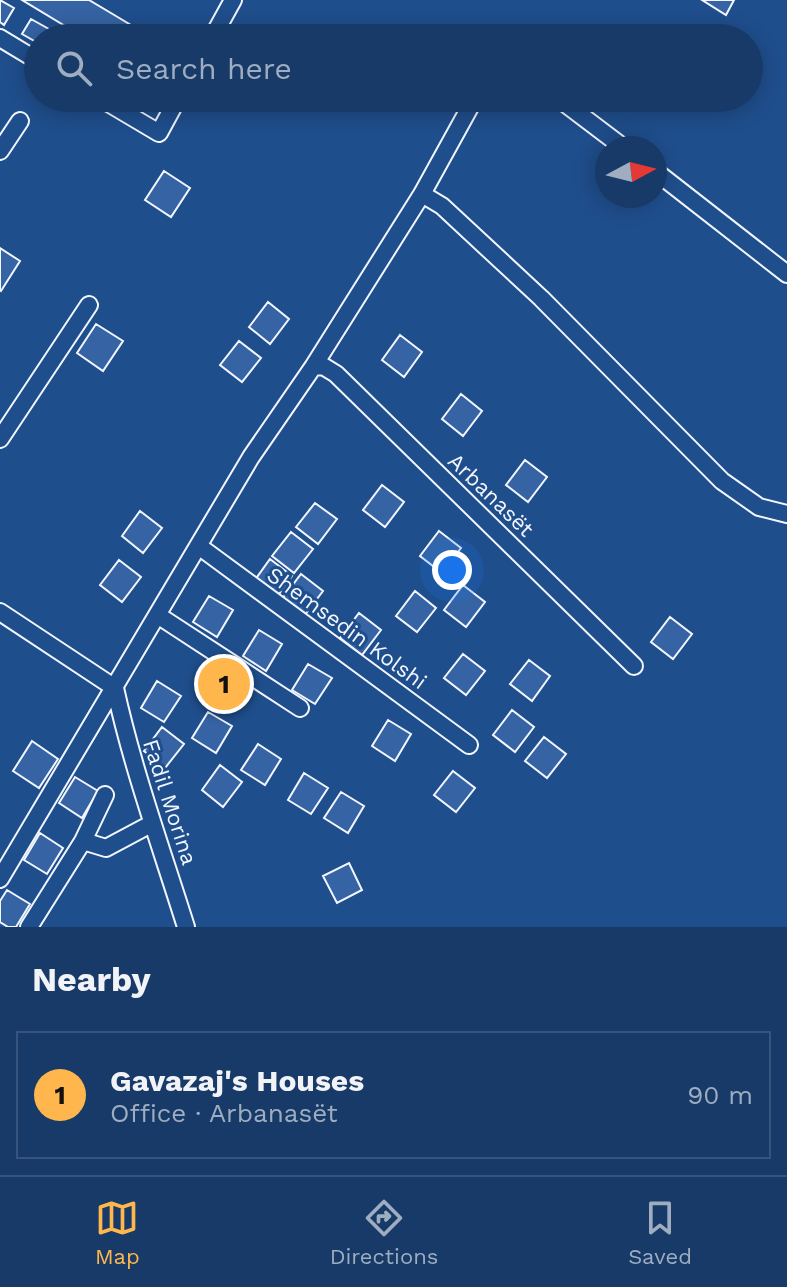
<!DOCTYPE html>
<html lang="en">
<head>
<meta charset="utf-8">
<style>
	:root { --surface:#173a69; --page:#244571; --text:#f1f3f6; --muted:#9eadc0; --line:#36547d; --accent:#ffb74d }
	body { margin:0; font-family:"Work Sans",sans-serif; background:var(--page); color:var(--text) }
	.compass { position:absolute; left:595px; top:136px; width:72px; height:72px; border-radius:50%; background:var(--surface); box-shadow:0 4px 20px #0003; rotate:83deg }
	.you { position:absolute; left:452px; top:570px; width:28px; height:28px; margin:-20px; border:6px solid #fff; border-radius:50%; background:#1a73e8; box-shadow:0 0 0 12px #1a73e833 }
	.badge { display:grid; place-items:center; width:52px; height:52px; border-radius:50%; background:var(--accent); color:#111; font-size:26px; font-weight:700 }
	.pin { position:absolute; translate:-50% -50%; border:4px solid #fff; box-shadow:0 2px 8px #0006 }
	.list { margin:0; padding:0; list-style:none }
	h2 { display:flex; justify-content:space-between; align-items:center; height:104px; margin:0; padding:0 32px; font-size:34px }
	h2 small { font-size:26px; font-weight:400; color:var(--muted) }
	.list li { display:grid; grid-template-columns:52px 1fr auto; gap:24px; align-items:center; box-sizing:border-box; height:128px; margin:0 16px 16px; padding:0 16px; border:2px solid var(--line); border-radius:0px }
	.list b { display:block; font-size:30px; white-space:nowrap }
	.list p { margin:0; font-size:26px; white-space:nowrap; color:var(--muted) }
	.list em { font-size:26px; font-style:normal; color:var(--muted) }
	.icon { flex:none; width:44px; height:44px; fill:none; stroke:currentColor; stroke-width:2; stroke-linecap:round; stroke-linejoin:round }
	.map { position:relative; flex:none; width:787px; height:927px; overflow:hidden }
	.search { position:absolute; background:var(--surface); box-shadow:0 4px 20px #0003; left:24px; right:24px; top:24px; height:88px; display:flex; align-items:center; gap:20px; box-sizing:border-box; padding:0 28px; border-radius:44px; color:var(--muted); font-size:30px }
	.sheet { height:248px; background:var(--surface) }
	nav { display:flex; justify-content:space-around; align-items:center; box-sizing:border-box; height:112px; border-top:2px solid var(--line); background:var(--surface); font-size:22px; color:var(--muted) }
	nav a { display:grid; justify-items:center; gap:4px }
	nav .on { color:var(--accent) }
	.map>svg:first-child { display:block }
</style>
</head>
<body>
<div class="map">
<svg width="787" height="927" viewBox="0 0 787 927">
	<rect width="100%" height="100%" fill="#1f4e8c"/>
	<path fill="#3563a3" stroke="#f2f6ff" stroke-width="2" d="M0 0 14 8 4 25 0 22Z
		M22 0H89L136 28 130 38H85Z
		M702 0H734L726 15Z
		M31 19 65 38H38V43L22 34Z
		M164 171 190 188 171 217 145 200Z
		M0 248 20 261 1 291 0 290Z
		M268 302 289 319 270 344 249 327Z
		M96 324 123 341 103 371 77 353Z
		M400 335 422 352 404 377 382 360Z
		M239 341 261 358 242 382 220 365Z
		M461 394 482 411 463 436 442 419Z
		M525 460 547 477 528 502 506 485Z
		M382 485 404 502 385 527 363 510Z
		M315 503 337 519 318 544 296 527Z
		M140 511 162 528 143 553 122 536Z
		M439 531 461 548 442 573 420 556Z
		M291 532 313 549 294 573 272 556Z
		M270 559 292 576 274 601 252 584Z
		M119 560 141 577 122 602 100 585Z
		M301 574 323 591 304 616 282 599Z
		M463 585 485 602 466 627 444 610Z
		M415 591 436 608 417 632 396 616Z
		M209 596 233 610 217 637 193 622Z
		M359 613 381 630 362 655 340 638Z
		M670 617 692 634 673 659 651 642Z
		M259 630 282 644 266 671 243 656Z
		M463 654 485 671 466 695 444 678Z
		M529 660 550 676 532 701 510 684Z
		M308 664 332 678 315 704 292 690Z
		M157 681 181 696 164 722 141 708Z
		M512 710 534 727 515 752 493 735Z
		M208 712 232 726 216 753 192 738Z
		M388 720 411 734 395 761 372 746Z
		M162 727 184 744 165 768 144 751Z
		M544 737 566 754 547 778 525 761Z
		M32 741 58 759 39 788 13 771Z
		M258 744 281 759 265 785 241 770Z
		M220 765 242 782 223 807 202 790Z
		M453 771 475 788 456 812 434 795Z
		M304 773 328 788 311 814 288 800Z
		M75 777 98 791 82 818 59 803Z
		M341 792 364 806 348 833 324 818Z
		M40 833 63 848 47 874 24 860Z
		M349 863 362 890 337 903 323 876Z
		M7 890 30 904 16 927H8L0 922V901Z"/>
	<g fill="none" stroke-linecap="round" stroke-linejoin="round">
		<defs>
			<path id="minor" d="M0 38 38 61
				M212 38 233 0
				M100 98 159 133 178 98
				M558 98 624 148
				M0 151 20 121
				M655 171 787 274
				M422 194 442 206 541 298 722 481 759 507 787 514
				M313 367 323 366 336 374 634 666
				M0 439 89 305
				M200 547 469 745
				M0 612 115 688
				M159 616 300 708
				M115 688C133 770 161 847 186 927
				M83 841 106 848 151 824
				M0 879 251 457 313 367 422 194 475 98
				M29 927 83 841 105 795"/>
		</defs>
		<use href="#minor" stroke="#f2f6ff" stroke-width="20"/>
		<use href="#minor" stroke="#1f4e8c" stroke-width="16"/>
	</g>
	<g text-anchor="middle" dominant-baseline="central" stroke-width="6" stroke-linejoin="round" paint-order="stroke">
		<g font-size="22" fill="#f2f6ff" stroke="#1f4e8c">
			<text transform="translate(491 495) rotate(44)">Arbanasët</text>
			<text transform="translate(347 628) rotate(36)">Shemsedin Kolshi</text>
			<text transform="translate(170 802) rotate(72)">Fadil Morina</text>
		</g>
	</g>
</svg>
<svg class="compass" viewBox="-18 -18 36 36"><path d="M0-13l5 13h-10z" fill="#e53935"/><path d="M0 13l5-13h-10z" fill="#9eadc0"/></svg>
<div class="you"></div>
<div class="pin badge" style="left:224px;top:684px">1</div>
<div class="search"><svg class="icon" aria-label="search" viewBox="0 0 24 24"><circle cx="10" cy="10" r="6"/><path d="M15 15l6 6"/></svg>Search here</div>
</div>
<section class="sheet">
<h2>Nearby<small></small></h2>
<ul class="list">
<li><span class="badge">1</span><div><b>Gavazaj's Houses</b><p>Office · Arbanasët</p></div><em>90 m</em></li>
</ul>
</section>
<nav>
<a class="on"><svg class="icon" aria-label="map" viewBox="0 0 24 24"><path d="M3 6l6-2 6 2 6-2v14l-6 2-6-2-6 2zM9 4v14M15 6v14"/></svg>Map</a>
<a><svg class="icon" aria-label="directions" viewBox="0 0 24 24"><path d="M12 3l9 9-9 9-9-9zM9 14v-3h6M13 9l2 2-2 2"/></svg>Directions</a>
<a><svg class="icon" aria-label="saved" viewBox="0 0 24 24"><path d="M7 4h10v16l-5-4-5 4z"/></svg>Saved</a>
</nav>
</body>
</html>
